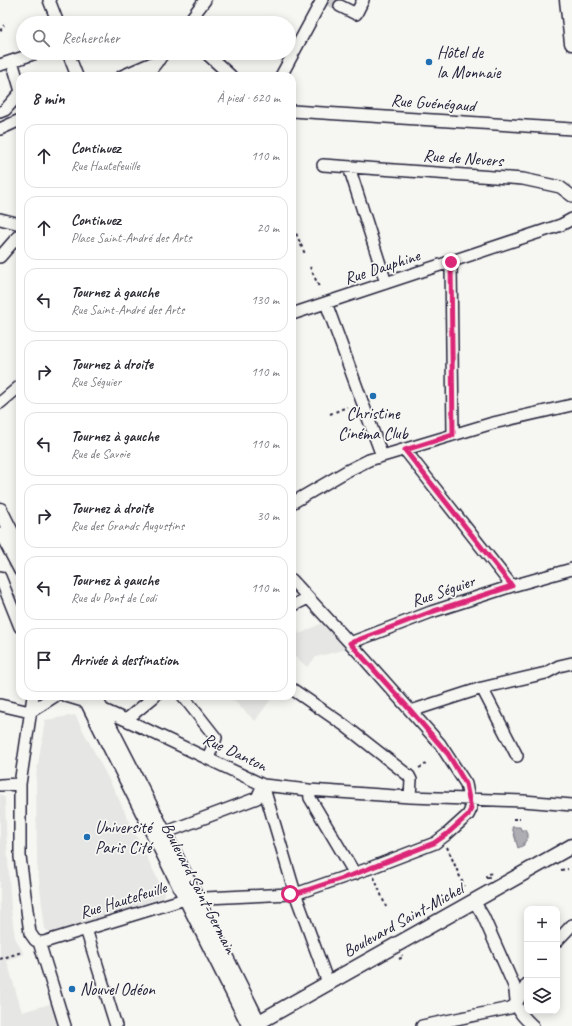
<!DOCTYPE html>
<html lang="fr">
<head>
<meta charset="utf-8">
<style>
	:root { --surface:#fff; --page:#f7f7f7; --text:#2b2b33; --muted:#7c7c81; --line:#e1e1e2 }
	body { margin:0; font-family:Caveat,sans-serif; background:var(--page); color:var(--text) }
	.controls { position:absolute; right:12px; bottom:12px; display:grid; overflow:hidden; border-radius:8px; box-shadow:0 2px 10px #0003 }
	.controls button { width:36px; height:36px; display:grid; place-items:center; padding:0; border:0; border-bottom:1px solid var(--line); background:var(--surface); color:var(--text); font:20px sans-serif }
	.stop { position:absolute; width:12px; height:12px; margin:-9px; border:3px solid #db2777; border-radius:50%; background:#fff }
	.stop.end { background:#db2777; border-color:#fff; box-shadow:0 1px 4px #0008 }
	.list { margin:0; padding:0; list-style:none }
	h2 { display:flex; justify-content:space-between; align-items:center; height:52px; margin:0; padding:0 16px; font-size:17px }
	h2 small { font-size:13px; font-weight:400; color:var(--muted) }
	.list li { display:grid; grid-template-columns:26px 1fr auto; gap:12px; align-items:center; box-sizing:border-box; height:64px; margin:0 8px 8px; padding:0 8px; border:1px solid var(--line); border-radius:12px }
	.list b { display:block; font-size:15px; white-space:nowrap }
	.list p { margin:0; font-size:13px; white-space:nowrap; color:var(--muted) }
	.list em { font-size:13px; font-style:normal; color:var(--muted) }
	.icon { flex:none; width:22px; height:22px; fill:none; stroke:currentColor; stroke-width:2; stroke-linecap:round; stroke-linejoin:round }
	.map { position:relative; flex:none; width:572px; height:1026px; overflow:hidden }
	.search { position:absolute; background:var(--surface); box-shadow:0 2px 10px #0003; left:16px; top:16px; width:280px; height:44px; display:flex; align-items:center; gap:10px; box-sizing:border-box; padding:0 14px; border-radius:22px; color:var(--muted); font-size:15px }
	.panel { position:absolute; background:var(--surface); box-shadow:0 2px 10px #0003; left:16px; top:72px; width:280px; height:628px; border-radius:12px }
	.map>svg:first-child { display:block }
</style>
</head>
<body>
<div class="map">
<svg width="572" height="1026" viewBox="0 0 572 1026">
	<defs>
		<pattern id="water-ripples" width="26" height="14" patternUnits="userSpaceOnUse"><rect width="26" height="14" fill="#adadb3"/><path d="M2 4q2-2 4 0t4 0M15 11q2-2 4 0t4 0" fill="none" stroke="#8c8c93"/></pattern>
	</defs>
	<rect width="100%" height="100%" fill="#f6f6f2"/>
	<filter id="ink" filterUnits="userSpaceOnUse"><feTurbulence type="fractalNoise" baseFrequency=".025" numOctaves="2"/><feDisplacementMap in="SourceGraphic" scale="8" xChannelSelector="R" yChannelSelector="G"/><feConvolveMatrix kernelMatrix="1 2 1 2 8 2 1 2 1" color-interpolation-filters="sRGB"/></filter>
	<g filter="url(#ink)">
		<path fill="#e6e6e4" d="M322 623 347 649 316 657 307 667 294 655 292 651V627L295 631 297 630 300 634Z
			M229 696H273L255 721Z
			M75 715 120 801 123 809 125 810 124 811 165 894 164 897 52 934 45 929 37 864 36 777 45 720Z
			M0 794 5 798 6 828 11 908 15 938 24 954 7 961 22 1012 53 1003 60 1026H0Z"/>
		<path fill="url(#water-ripples)" stroke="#757583" d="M512 827H520L521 830H526L528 834V838L524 843V845L518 848Z"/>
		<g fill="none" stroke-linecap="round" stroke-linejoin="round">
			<path stroke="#cccccd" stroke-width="11" stroke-dasharray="11 5.5" stroke-linecap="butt" d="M328 0 340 6"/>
			<defs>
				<path id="minor" d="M49 0 58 23
					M340 6 356 14 363 0
					M188 23 205 0
					M68 53 77 76
					M206 53 231 76
					M12 61 20 88
					M0 65 36 53
					M122 76 159 60
					M146 76 164 53
					M281 76 322 0
					M292 111 572 129
					M0 112 5 110 20 93
					M0 129 20 120
					M323 165 523 179 560 187 572 196
					M349 167 386 283
					M0 219 20 224
					M0 257 20 234
					M451 262 453 435
					M326 303 382 456
					M292 314 549 229 561 225 572 219
					M0 403 20 386
					M405 450 512 586
					M292 503 347 471 369 460 493 423 572 405
					M0 533 20 571
					M0 577 20 627
					M292 606 308 598
					M350 643 431 612 512 586 572 569
					M482 688 517 756
					M292 689 344 725 409 776 411 780 410 797
					M33 696 20 784V857L30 933 35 940 39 942 65 1026
					M66 696 86 702 137 725 263 785 309 790 410 797 523 801 572 805
					M183 696 216 738 208 758
					M85 700 248 1026
					M0 705 30 712
					M411 711 482 688 546 673 559 666 572 663
					M30 712 55 696
					M126 720 155 696
					M0 785 20 784
					M263 785 295 893 328 983
					M309 790 310 798 355 874
					M164 833 257 798 263 785
					M474 901 483 916 514 986C516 993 515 999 517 1005 519 1014 527 1020 533 1026
					M86 929 116 1026
					M557 941 572 925
					M39 942H44L185 899 290 894 301 892 370 868 435 843 447 834 468 815 471 809 466 784 440 744 361 655 292 580
					M422 1026 510 1008 516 1004 527 984"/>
				<path id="major" d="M567 0 572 43
					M0 510 20 550
					M94 696 164 833 260 1026
					M252 1026 572 846"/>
			</defs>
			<use href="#minor" stroke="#22223b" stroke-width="14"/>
			<use href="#major" stroke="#22223b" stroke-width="17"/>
			<path stroke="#22223b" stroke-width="2" stroke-dasharray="3 3" stroke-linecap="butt" d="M0 31 4 25
				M292 230 295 231 305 254
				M310 267 319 287
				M330 414 347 407
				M419 768 426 764
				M513 819H520
				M447 847 464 886
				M561 870 568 869
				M374 877 386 907
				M487 878 486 876 491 873
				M487 878 491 876
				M0 959 22 952
				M399 959 403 957 402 955"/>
			<use href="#minor" stroke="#f6f6f2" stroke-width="11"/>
			<use href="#major" stroke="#f6f6f2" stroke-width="14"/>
		</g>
	</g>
	<g fill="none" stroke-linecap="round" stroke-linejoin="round" filter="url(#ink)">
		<path stroke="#db2777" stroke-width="5" d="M290 894 301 892 355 874 434 843 447 834 468 815 471 809 466 784 448 754 411 711 350 643 431 612 512 586 405 450 453 435 451 262"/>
	</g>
	<g fill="#1f6fb2" stroke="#f6f6f2" stroke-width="1.5">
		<circle cx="429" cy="62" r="4"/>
		<circle cx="373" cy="396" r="4"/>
		<circle cx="87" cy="837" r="4"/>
		<circle cx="72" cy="989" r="4"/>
	</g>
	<g text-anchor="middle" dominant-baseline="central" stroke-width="3.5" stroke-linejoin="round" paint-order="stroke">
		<g font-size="17" fill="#22223b" stroke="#f6f6f2" text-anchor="start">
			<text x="437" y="52">Hôtel de<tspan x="437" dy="20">la Monnaie</tspan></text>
			<text x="373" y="413" text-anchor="middle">Christine<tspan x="373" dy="20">Cinéma Club</tspan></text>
			<text x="95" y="827">Université<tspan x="95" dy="20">Paris Cité</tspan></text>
			<text x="80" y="989">Nouvel Odéon</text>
		</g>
		<g font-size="17" fill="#22223b" stroke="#f6f6f2">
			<text transform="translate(433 103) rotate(4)">Rue Guénégaud</text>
			<text transform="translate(463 158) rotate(4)">Rue de Nevers</text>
			<text transform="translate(382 267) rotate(-18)">Rue Dauphine</text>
			<text transform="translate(443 591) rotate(-19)">Rue Séguier</text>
			<text transform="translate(235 752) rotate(25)">Rue Danton</text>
			<text transform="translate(199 888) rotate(63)">Boulevard Saint-Germain</text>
			<text transform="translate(123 900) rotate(-17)">Rue Hautefeuille</text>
			<text transform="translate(403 920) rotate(-29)">Boulevard Saint-Michel</text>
		</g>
	</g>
</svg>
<div class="controls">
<button>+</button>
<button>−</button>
<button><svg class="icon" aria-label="layers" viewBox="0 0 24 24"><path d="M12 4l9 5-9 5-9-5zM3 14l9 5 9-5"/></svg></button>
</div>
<div class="stop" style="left:290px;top:894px"></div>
<div class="stop end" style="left:451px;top:262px"></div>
<div class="search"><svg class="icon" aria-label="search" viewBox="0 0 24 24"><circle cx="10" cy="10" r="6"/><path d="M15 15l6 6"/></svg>Rechercher</div>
<section class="panel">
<h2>8 min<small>À pied · 620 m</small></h2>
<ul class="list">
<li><svg class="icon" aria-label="ahead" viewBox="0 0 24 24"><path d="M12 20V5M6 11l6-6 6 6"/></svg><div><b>Continuez</b><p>Rue Hautefeuille</p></div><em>110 m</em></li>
<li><svg class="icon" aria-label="ahead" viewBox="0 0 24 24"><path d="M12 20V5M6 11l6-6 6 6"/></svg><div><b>Continuez</b><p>Place Saint-André des Arts</p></div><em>20 m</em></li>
<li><svg class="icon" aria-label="left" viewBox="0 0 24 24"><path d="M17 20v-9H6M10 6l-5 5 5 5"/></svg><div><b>Tournez à gauche</b><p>Rue Saint-André des Arts</p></div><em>130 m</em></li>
<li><svg class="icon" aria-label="right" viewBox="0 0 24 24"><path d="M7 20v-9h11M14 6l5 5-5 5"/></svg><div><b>Tournez à droite</b><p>Rue Séguier</p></div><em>110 m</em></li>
<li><svg class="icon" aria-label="left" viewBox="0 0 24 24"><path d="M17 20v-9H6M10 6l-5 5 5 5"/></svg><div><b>Tournez à gauche</b><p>Rue de Savoie</p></div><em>110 m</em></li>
<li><svg class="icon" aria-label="right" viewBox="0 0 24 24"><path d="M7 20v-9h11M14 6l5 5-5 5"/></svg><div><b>Tournez à droite</b><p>Rue des Grands Augustins</p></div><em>30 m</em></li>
<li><svg class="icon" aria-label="left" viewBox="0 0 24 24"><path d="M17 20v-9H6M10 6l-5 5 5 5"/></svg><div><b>Tournez à gauche</b><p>Rue du Pont de Lodi</p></div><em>110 m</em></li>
<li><svg class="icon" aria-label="arrive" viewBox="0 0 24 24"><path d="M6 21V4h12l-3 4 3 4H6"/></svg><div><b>Arrivée à destination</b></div></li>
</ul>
</section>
</div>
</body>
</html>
